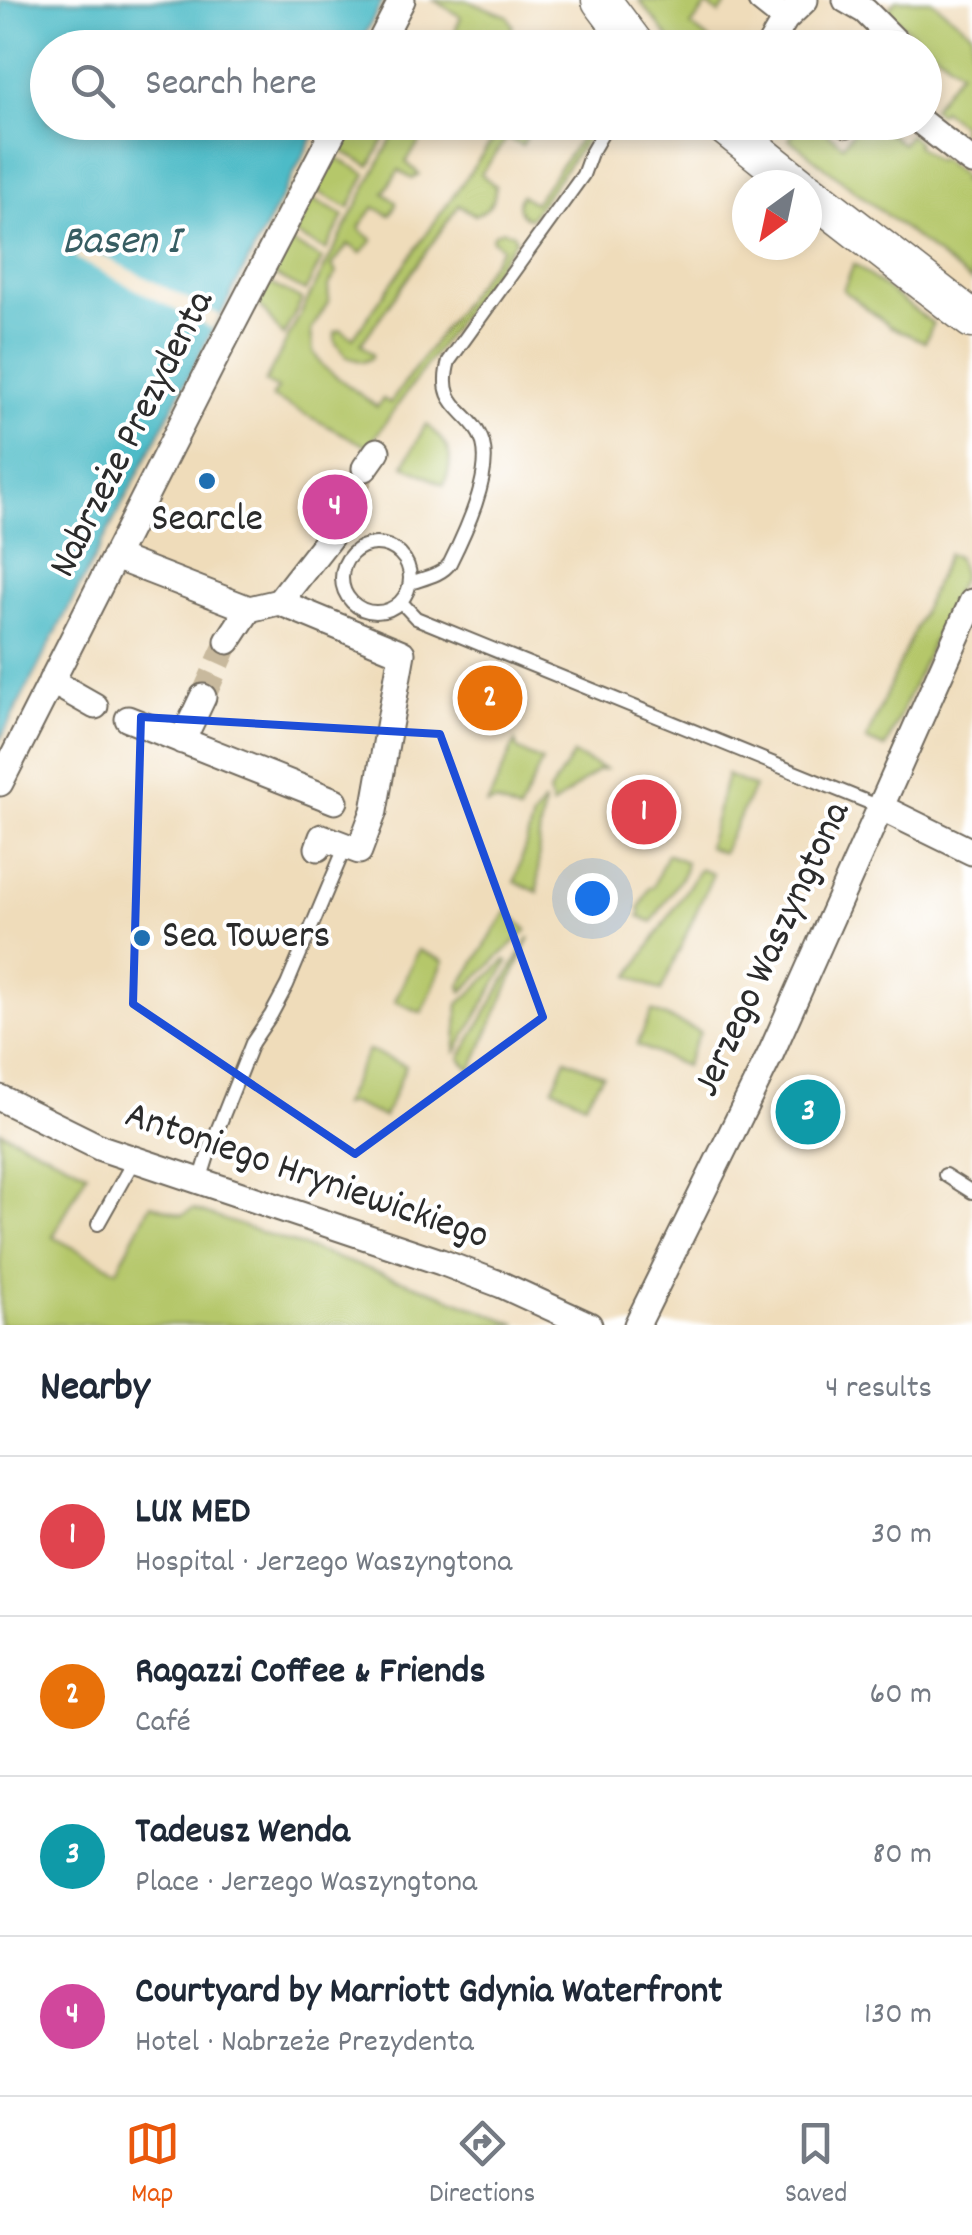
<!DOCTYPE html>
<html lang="en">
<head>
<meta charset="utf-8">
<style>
	:root { --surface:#fff; --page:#f6f6f7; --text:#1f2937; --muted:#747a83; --line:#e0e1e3; --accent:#ea580c }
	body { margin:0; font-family:Dekko,sans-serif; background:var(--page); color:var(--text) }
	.compass { position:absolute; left:732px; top:170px; width:90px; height:90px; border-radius:50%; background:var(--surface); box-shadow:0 5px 15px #0003; rotate:213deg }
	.you { position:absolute; left:592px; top:898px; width:35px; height:35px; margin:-25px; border:8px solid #fff; border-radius:50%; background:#1a73e8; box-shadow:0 0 0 15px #1a73e833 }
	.badge { display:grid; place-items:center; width:65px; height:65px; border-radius:50%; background:var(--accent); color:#fff; font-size:32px; font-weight:700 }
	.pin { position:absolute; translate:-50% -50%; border:5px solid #fff; box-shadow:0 2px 10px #0006 }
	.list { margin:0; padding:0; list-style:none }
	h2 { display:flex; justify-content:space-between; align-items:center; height:130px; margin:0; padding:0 40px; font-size:42px }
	h2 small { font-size:32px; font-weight:400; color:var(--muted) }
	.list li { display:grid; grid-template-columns:65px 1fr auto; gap:30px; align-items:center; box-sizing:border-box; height:160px; padding:0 40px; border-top:2px solid var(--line) }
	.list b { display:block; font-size:38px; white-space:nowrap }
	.list p { margin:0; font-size:32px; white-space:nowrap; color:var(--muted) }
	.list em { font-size:32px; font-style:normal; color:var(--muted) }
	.icon { flex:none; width:55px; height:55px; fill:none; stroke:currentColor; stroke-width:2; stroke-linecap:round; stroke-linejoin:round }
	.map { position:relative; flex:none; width:972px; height:1325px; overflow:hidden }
	.search { position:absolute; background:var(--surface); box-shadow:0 5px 15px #0003; left:30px; right:30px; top:30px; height:110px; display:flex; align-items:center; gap:25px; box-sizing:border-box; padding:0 35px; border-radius:55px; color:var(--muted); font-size:38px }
	.sheet { height:770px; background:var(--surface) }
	nav { display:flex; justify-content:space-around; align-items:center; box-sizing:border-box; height:140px; border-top:2px solid var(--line); background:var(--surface); font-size:28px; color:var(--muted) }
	nav a { display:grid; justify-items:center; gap:5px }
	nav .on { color:var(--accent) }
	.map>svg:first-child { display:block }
</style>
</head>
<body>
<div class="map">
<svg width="972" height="1325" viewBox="0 0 972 1325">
	<rect width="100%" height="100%" fill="#fff"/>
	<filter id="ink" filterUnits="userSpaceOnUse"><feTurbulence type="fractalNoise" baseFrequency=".01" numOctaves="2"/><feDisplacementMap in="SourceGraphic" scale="20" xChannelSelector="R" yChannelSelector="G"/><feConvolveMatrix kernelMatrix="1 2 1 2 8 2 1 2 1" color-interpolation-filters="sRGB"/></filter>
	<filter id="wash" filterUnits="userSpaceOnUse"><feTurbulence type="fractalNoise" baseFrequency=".0048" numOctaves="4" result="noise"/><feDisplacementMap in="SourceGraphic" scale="40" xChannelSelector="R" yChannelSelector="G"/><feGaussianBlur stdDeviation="2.25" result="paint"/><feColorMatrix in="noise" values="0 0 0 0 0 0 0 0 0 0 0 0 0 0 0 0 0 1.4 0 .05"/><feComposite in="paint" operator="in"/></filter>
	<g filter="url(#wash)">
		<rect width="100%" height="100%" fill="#efdcba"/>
		<path fill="#b5c76a" stroke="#70794a" stroke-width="2.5" d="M434 0H466L508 16 513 26 504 47H439L446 33 453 36 461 17Z
			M639 0H718L722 3 725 0H730L719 14 707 5 691 26 718 47H676Z
			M896 0H931L972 32V139L960 130 962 125 942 110 938 114 932 108 960 71 886 12Z
			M352 123H370L388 132 370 166 338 149Z
			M400 123H433L406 162 419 174 412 179 399 170 384 193 396 202V205L390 215 374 207 360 226V230L373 240 361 253 348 244 332 266 337 273 328 286 329 301 311 330 313 351 322 366 377 407 383 399 390 403 502 248 492 239 493 235 503 230 513 233 516 239 368 447 272 397 277 389 265 382Z
			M489 123H520C526 130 528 138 522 146L507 138 481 174 495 186C496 200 489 210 475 215L459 205 361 344 372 354V358L363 362 347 357 335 342V332L341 330 353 338 499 131Z
			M563 123H598L530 218C519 217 515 204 521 195L534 203 582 136Z
			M802 123H814L843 145 860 123 875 132 880 127 902 144 909 135 918 142 916 145 936 161 940 158 964 177 961 181 972 189V282L789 139Z
			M335 157 366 174 349 208 317 191Z
			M312 199 344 216 326 250 294 234Z
			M290 242 322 259 305 291 273 274Z
			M854 264 933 324 925 342 891 327 843 290Z
			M269 283 302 300 283 336 258 303Z
			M426 424C448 446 457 453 444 485L404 465Z
			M948 554 957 557 963 575 885 748 866 740Z
			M515 742 518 750 542 761 519 812 496 802 487 805Z
			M573 755 605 769 598 770 552 806 549 792Z
			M727 775 754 787 722 853 708 847Z
			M544 802 539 836 538 892 515 882 533 818Z
			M667 854 686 862 684 873 652 922 639 916 641 912 639 910 649 888 653 887Z
			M700 869 713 874 661 991 630 976Z
			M507 911 527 930 462 992 460 986Z
			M530 937 471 1071 460 1058Z
			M418 950 444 961 422 1013 395 1001Z
			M506 960 508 962 455 1054 459 1004Z
			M652 1011 700 1032 685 1066 637 1045Z
			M368 1050 406 1066 384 1117 351 1103 342 1105Z
			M566 1059 603 1075 585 1103 553 1088Z
			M0 1131 87 1172 53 1237 117 1270 151 1204 182 1215 193 1209 430 1290 518 1325H0Z"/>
		<path fill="#4ebbc7" stroke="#3c7379" stroke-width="2.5" d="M0 0H383L358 47 48 48V122L320 123 0 740Z"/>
		<path fill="#efdcba" d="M81 245 220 315 212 329 75 258Z"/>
	</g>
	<g filter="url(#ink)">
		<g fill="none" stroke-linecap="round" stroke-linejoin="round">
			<path stroke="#c8b99d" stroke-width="25" stroke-dasharray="25 12" stroke-linecap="butt" d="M340 524 365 468
				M203 697 228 641"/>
			<defs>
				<path id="lane" d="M342 578a34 34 0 1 1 68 0a34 34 0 1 1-68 0Z
					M410 583C424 578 442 575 450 563 465 533 492 476 483 443 472 408 435 410 449 361L583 175 591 153 609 122
					M401 602 416 618 880 807
					M945 1175 972 1192
					M200 1181 211 1146 252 1043 271 1015 287 985 341 857
					M98 1224 134 1160"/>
				<path id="street" d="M761 0 785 19
					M846 0 865 11 902 48
					M377 48 402 0
					M768 48 785 19 805 0
					M844 122 847 124 849 122
					M921 122 972 162
					M365 468 377 451
					M115 557 249 609 279 602 402 653 374 811 359 851 322 837 318 848
					M279 602 340 524
					M228 641 249 609
					M51 681 95 706
					M128 719 335 801
					M182 741 203 697
					M0 783 211 366 338 122
					M880 807 972 852
					M0 1098 101 1148 441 1262 502 1285 589 1325
					M637 1325 771 1053 972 602"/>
				<path id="secondary" d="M601 0 637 48
					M720 122 799 185
					M807 191 972 319"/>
			</defs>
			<use href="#lane" stroke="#70695d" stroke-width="16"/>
			<use href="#street" stroke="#70695d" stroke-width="29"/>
			<use href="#secondary" stroke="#70695d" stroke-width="41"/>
			<use href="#lane" stroke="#fff" stroke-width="12"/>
			<use href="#street" stroke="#fff" stroke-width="25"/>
			<use href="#secondary" stroke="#fff" stroke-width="38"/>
		</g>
	</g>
	<path fill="none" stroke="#1d4ed8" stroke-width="8" stroke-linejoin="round" d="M141 717 440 734 543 1017 355 1154 133 1004Z"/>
	<g fill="#1f6fb2" stroke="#fff" stroke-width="4">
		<circle cx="207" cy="481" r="10"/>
		<circle cx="142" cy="938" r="10"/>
	</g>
	<g text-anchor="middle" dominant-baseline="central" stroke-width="8" stroke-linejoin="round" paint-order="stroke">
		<g font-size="40" fill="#2b2b2b" stroke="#fff">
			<text transform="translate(134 435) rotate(-63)">Nabrzeże Prezydenta</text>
			<text transform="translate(774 950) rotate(-65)">Jerzego Waszyngtona</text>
			<text transform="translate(306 1178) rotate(19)">Antoniego Hryniewickiego</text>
		</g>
		<g font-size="40" fill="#2b2b2b" stroke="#fff">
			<text x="207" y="521">Searcle</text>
			<text x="162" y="938" text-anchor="start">Sea Towers</text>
		</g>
		<g font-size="42" font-style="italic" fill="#375d62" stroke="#fff">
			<text x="121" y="244">Basen I</text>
		</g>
	</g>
</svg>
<svg class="compass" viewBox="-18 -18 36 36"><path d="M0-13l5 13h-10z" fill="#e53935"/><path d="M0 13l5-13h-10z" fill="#747a83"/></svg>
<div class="you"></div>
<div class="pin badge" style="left:644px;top:812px;background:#e0444e">1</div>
<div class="pin badge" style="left:490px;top:698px;background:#e8710a">2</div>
<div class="pin badge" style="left:808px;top:1112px;background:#0f9aa8">3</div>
<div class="pin badge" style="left:335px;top:507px;background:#d1479c">4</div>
<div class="search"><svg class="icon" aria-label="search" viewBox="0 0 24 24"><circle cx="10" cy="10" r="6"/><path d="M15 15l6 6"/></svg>Search here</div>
</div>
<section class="sheet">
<h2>Nearby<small>4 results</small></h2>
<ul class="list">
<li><span class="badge" style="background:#e0444e">1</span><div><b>LUX MED</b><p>Hospital · Jerzego Waszyngtona</p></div><em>30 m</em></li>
<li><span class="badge" style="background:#e8710a">2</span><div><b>Ragazzi Coffee &amp; Friends</b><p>Café</p></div><em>60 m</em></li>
<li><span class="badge" style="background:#0f9aa8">3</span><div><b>Tadeusz Wenda</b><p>Place · Jerzego Waszyngtona</p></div><em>80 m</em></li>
<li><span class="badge" style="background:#d1479c">4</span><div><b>Courtyard by Marriott Gdynia Waterfront</b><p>Hotel · Nabrzeże Prezydenta</p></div><em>130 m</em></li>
</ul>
</section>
<nav>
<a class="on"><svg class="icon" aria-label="map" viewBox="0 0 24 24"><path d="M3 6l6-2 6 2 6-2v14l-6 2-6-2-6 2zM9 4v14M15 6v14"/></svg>Map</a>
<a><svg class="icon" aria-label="directions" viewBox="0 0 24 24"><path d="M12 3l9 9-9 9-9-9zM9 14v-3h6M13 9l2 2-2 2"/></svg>Directions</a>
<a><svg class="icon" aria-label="saved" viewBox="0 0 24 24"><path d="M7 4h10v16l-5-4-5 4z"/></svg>Saved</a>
</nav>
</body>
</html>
